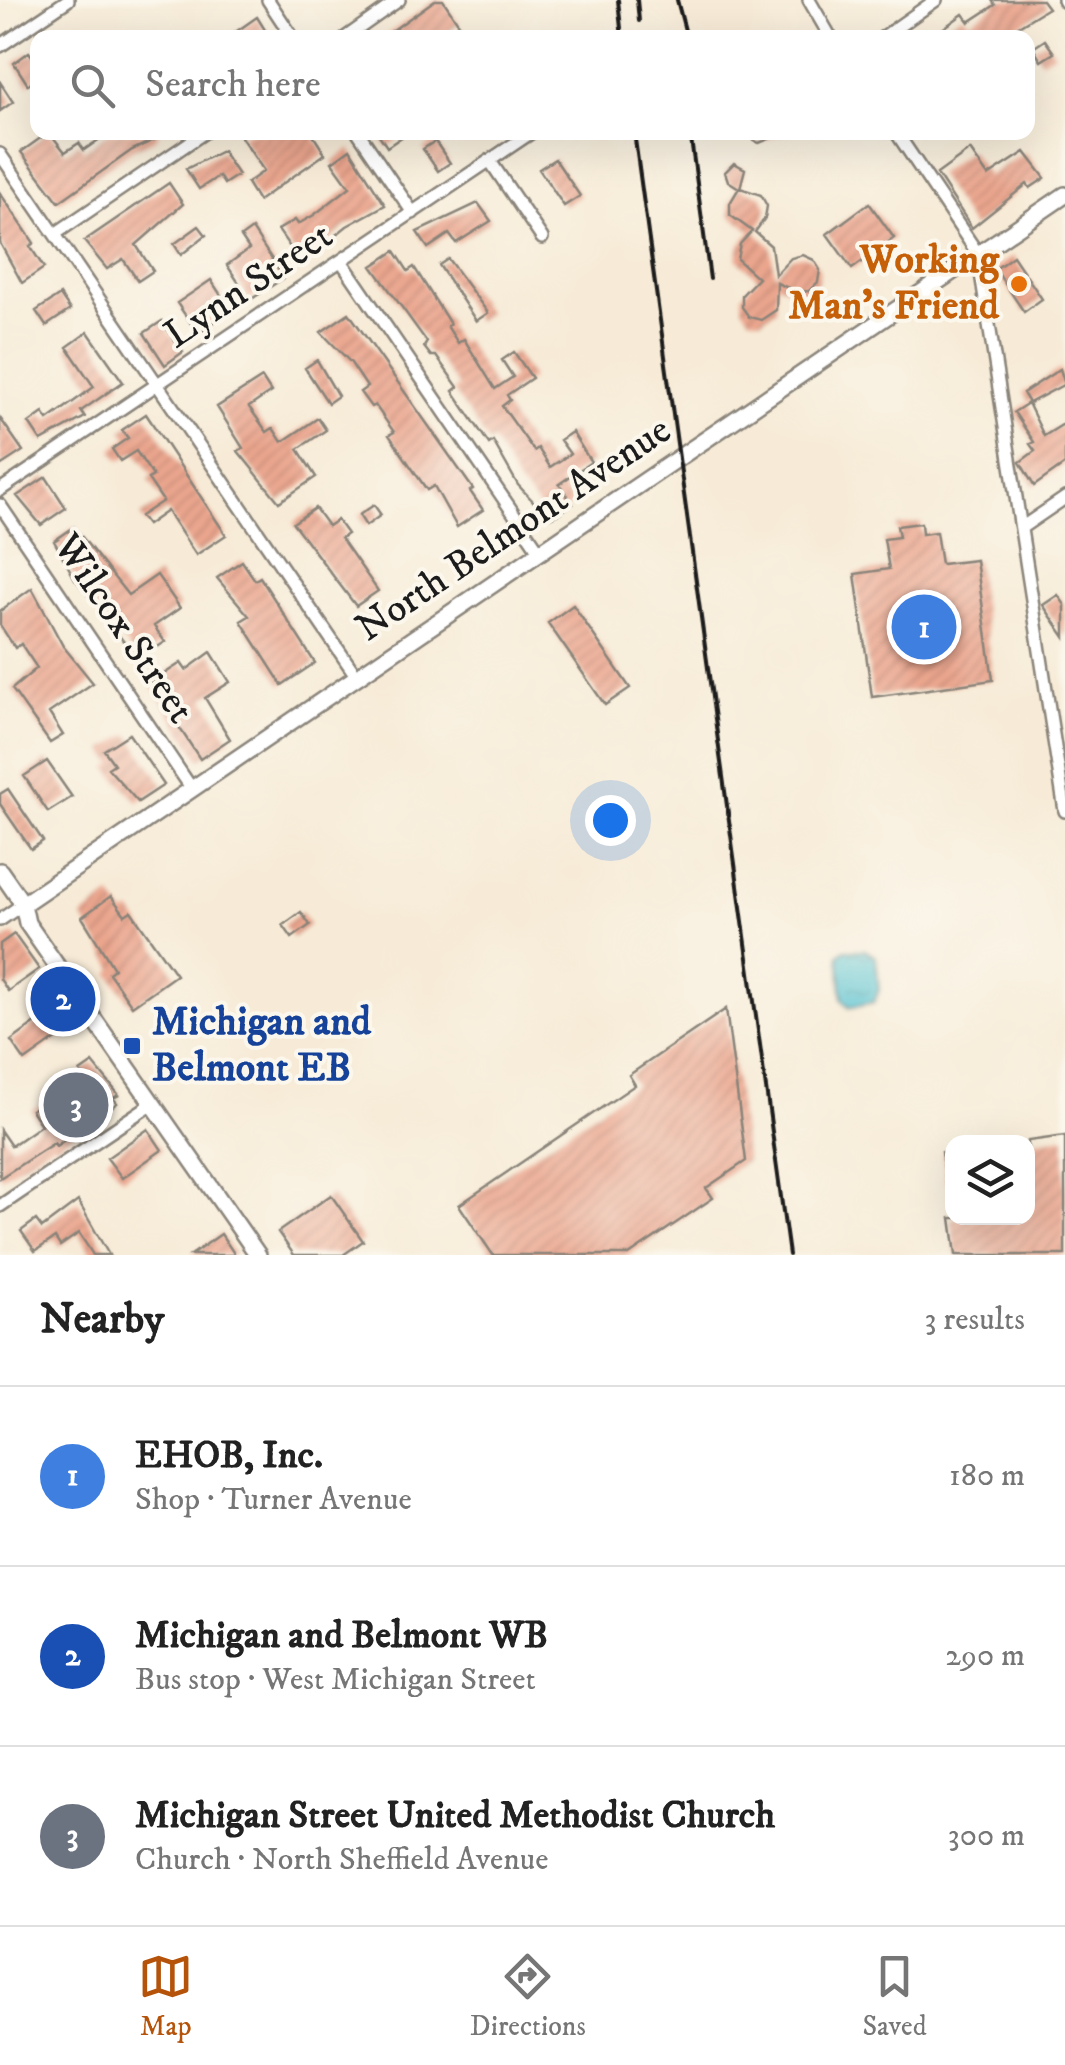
<!DOCTYPE html>
<html lang="en">
<head>
<meta charset="utf-8">
<style>
	:root { --surface:#fff; --page:#f2f2f2; --text:#222; --muted:#767676; --line:#e0e0e0; --accent:#b45309 }
	body { margin:0; font-family:"IM FELL DW Pica",serif; background:var(--page); color:var(--text) }
	.controls { position:absolute; right:30px; bottom:30px; display:grid; overflow:hidden; border-radius:20px; box-shadow:0 10px 40px #0002 }
	.controls button { width:90px; height:90px; display:grid; place-items:center; padding:0; border:0; border-bottom:2px solid var(--line); background:var(--surface); color:var(--text); font:50px sans-serif }
	.you { position:absolute; left:610px; top:820px; width:35px; height:35px; margin:-25px; border:8px solid #fff; border-radius:50%; background:#1a73e8; box-shadow:0 0 0 15px #1a73e833 }
	.badge { display:grid; place-items:center; width:65px; height:65px; border-radius:50%; background:var(--accent); color:#fff; font-size:32px; font-weight:700 }
	.pin { position:absolute; translate:-50% -50%; border:5px solid #fff; box-shadow:0 2px 10px #0006 }
	.list { margin:0; padding:0; list-style:none }
	h2 { display:flex; justify-content:space-between; align-items:center; height:130px; margin:0; padding:0 40px; font-size:42px }
	h2 small { font-size:32px; font-weight:400; color:var(--muted) }
	.list li { display:grid; grid-template-columns:65px 1fr auto; gap:30px; align-items:center; box-sizing:border-box; height:180px; padding:0 40px; border-top:2px solid var(--line) }
	.list b { display:block; font-size:38px; white-space:nowrap }
	.list p { margin:0; font-size:32px; white-space:nowrap; color:var(--muted) }
	.list em { font-size:32px; font-style:normal; color:var(--muted) }
	.icon { flex:none; width:55px; height:55px; fill:none; stroke:currentColor; stroke-width:2; stroke-linecap:round; stroke-linejoin:round }
	.map { position:relative; flex:none; width:1065px; height:1255px; overflow:hidden }
	.search { position:absolute; background:var(--surface); box-shadow:0 10px 40px #0002; left:30px; right:30px; top:30px; height:110px; display:flex; align-items:center; gap:25px; box-sizing:border-box; padding:0 35px; border-radius:20px; color:var(--muted); font-size:38px }
	.sheet { height:670px; background:var(--surface) }
	nav { display:flex; justify-content:space-around; align-items:center; box-sizing:border-box; height:140px; border-top:2px solid var(--line); background:var(--surface); font-size:28px; color:var(--muted) }
	nav a { display:grid; justify-items:center; gap:5px }
	nav .on { color:var(--accent) }
	.map>svg:first-child { display:block }
</style>
</head>
<body>
<div class="map">
<svg width="1065" height="1255" viewBox="0 0 1065 1255">
	<defs>
		<pattern id="water-ripples" width="26" height="14" patternUnits="userSpaceOnUse" patternTransform="scale(2.5)"><rect width="26" height="14" fill="#57c2d1"/><path d="M2 4q2-2 4 0t4 0M15 11q2-2 4 0t4 0" fill="none" stroke="#4ba6b3"/></pattern>
		<pattern id="building-hatch" width="6" height="6" patternUnits="userSpaceOnUse" patternTransform="scale(2.5)"><rect width="6" height="6" fill="#eba68e"/><path d="M-1 1l2-2M0 6l6-6M5 7l2-2" fill="none" stroke="#c98e7a"/></pattern>
	</defs>
	<rect width="100%" height="100%" fill="#fbf7ec"/>
	<filter id="ink" filterUnits="userSpaceOnUse"><feTurbulence type="fractalNoise" baseFrequency=".01" numOctaves="2"/><feDisplacementMap in="SourceGraphic" scale="20" xChannelSelector="R" yChannelSelector="G"/><feConvolveMatrix kernelMatrix="1 2 1 2 8 2 1 2 1" color-interpolation-filters="sRGB"/></filter>
	<filter id="wash" filterUnits="userSpaceOnUse"><feTurbulence type="fractalNoise" baseFrequency=".0048" numOctaves="4" result="noise"/><feDisplacementMap in="SourceGraphic" scale="40" xChannelSelector="R" yChannelSelector="G"/><feGaussianBlur stdDeviation="2.25" result="paint"/><feColorMatrix in="noise" values="0 0 0 0 0 0 0 0 0 0 0 0 0 0 0 0 0 1.4 0 .05"/><feComposite in="paint" operator="in"/></filter>
	<g filter="url(#wash)">
		<rect width="100%" height="100%" fill="#f7ebd7"/>
		<path fill="url(#water-ripples)" stroke="#3a6f76" stroke-width="2.5" d="M845 950H865L876 957 879 990 874 1002 850 1007 843 1000 839 955Z"/>
		<g id="blocks">
			<path fill="url(#building-hatch)" d="M435 0H443L459 24 440 38H382Z
				M992 0H1042L1048 8 999 38H930L963 14 969 22 995 5Z
				M257 17 270 38H227Z
				M1045 40 1054 53 1041 61 1033 48Z
				M29 52 32 56 38 52V78L28 85 14 63Z
				M0 82 13 102 0 111Z
				M49 132 65 152 79 143 84 150 110 132H160L156 139 132 150 59 202 21 152Z
				M248 132H311L325 154 258 201 247 183 264 171 241 137Z
				M377 132H409L387 147Z
				M739 132H786L759 143Z
				M435 141 450 163 438 171 423 149Z
				M350 149 385 205 347 226 301 263 278 230 295 220 298 224 314 215 350 187 332 162Z
				M970 150 988 176 1025 152 1045 178 1030 188 1027 184 972 228 937 174Z
				M222 151 238 175 224 184 219 176 199 189 186 169Z
				M555 159 580 196 564 206 539 169Z
				M734 163 745 169 740 188 761 195 767 206 765 218 755 232 771 246 775 275 791 258 803 255 814 260 820 270 818 282 809 291 797 292 777 283 776 310 761 320 749 317 742 307V295L758 278 737 259 740 244 752 231 730 215V203L739 188 728 181 725 172Z
				M169 183 183 204 136 245 153 271 138 281 123 259 107 269 84 241Z
				M0 193 34 243 30 246 44 268 22 283 0 243Z
				M478 203 491 221 456 243 449 234 428 248 417 232Z
				M869 203 894 238 852 269 827 234Z
				M199 226 206 235 181 255 174 244Z
				M252 229 284 278 250 300 227 265 249 249 241 237Z
				M395 251 408 271 414 267 450 324 447 326 458 343 464 339 495 389 513 377 502 360 514 352 532 378 507 395 510 400 502 406 534 451 538 448 550 467 570 454 560 440 572 432 591 462 559 484 573 504 557 515 549 518 518 485 493 441 489 444 453 391 458 387 436 356H431L424 347 427 342 372 266Z
				M1013 256 1042 299 1024 312 995 269Z
				M448 259 488 313 476 321 439 265Z
				M211 280 222 297 216 301 225 314 198 334 177 303Z
				M60 295 70 310 46 326 36 311Z
				M349 313 473 489 470 491 483 510 457 527 434 486 427 490 389 435 394 432 375 405 371 407 360 392 367 387 351 363 321 332Z
				M162 321 183 352 165 365 144 333Z
				M88 332 123 382 81 411 85 417 41 441 29 423 43 413 48 420 94 387 67 347Z
				M317 360 338 396 328 403 305 368Z
				M1060 369 1065 384 1029 403 1023 393Z
				M262 378 271 392 249 407 267 432 273 428 282 442 318 418 326 430 298 449 316 477 279 502 238 451 243 448 217 407Z
				M1028 403 1044 436 1065 423V464L1034 486 1020 462 1035 451 1030 444 1034 442 1014 412Z
				M146 414 226 535 196 555 167 511 147 525 140 516 163 501 148 479 153 476 136 451 120 461 112 449 128 438 122 430Z
				M0 418 23 451 0 466Z
				M46 477 66 508 41 525 17 496Z
				M374 505 381 515 366 526 359 515Z
				M315 508 328 526 337 520 347 534 341 538 378 591 356 606 293 523Z
				M921 523 922 534 936 532 941 564 976 560 993 680 872 697 855 574 889 569 884 539 899 537 897 526Z
				M74 527 128 595 157 575 180 608 154 626 165 642 138 660 75 579 54 541Z
				M242 561 255 580 260 577 315 663 282 685 241 621 249 616 217 578Z
				M32 588 63 646 93 683 49 713 63 735 50 743 12 689 37 668 21 644 15 648 0 625V611Z
				M1058 595 1065 605V637L1043 605Z
				M573 605 630 688 605 705 548 623Z
				M211 652 230 682 205 698 230 739 200 759 150 683 181 663 186 670Z
				M129 734 164 785 138 802 108 768 114 764 104 750Z
				M47 761 72 797 48 812 24 776Z
				M8 789 43 841 31 849 0 804V794Z
				M111 896 125 915 131 911 176 975 132 1006 109 973 114 969 82 917Z
				M301 912 310 925 292 938 283 925Z
				M14 934 39 969 8 991 0 979V944Z
				M62 1004 76 1025 25 1061 11 1041Z
				M726 1009 746 1161 706 1188 713 1198 629 1255H493L459 1205 635 1085 629 1075Z
				M93 1063 119 1095 113 1098 117 1103 56 1146 54 1143 0 1178V1130L11 1146 41 1125 31 1110 85 1079 80 1072Z
				M148 1129 162 1150 122 1178 107 1158Z
				M1065 1136V1255H956L951 1218H1028V1141Z
				M952 1151V1182L946 1183 942 1152Z
				M331 1195 363 1241 343 1255H294L278 1232Z
				M78 1201 109 1255H93L79 1233 60 1246 55 1238 35 1251 21 1231 36 1220 42 1228Z
				M221 1234 235 1255H191Z"/>
		</g>
	</g>
	<g filter="url(#ink)">
		<use href="#blocks" fill-opacity="0" stroke="#8a847a" stroke-width="2.5"/>
		<g fill="none" stroke-linecap="round" stroke-linejoin="round">
			<defs>
				<path id="street" d="M268 0 293 38
					M809 0 831 38
					M1064 0 1065 2
					M345 38 399 0
					M882 38 936 0
					M0 46 68 0
					M358 132 413 213
					M896 132 978 254 1065 811
					M0 154 357 677
					M490 161 542 238
					M55 234 205 132
					M342 262 540 552
					M0 490 532 132
					M0 505 192 789
					M1021 528 1065 498
					M0 920 23 904
					M0 1206 153 1103"/>
				<path id="secondary" d="M0 871 23 904 27 923 258 1255
					M23 904 1065 195"/>
			</defs>
			<use href="#street" stroke="#8a847a" stroke-width="16"/>
			<use href="#secondary" stroke="#8a847a" stroke-width="20"/>
			<use href="#street" stroke="#fff" stroke-width="11"/>
			<use href="#secondary" stroke="#fff" stroke-width="15"/>
			<path stroke="#1c1c1c" stroke-width="4" d="M618 0 622 38
				M637 0 639 21
				M677 0 687 38
				M634 132 789 1255
				M690 132 710 279"/>
		</g>
	</g>
	<circle fill="#e8710a" stroke="#fbf7ec" stroke-width="4" cx="1019" cy="284" r="10"/>
	<rect fill="#1a4fb4" stroke="#fbf7ec" stroke-width="4" x="122" y="1036" width="20" height="20" rx="5"/>
	<g text-anchor="middle" dominant-baseline="central" stroke-width="8" stroke-linejoin="round" paint-order="stroke">
		<g font-size="40" font-weight="bold" fill="#c56008" stroke="#fbf7ec" text-anchor="end">
			<text x="999" y="261">Working<tspan x="999" dy="46">Man's Friend</tspan></text>
		</g>
		<g font-size="40" fill="#1c1c1c" stroke="#fbf7ec">
			<text transform="translate(249 286) rotate(-34)">Lynn Street</text>
			<text transform="translate(514 530) rotate(-34)">North Belmont Avenue</text>
			<text transform="translate(123 629) rotate(56)">Wilcox Street</text>
		</g>
		<g font-size="40" font-weight="bold" fill="#164399" stroke="#fbf7ec" text-anchor="start">
			<text x="152" y="1023">Michigan and<tspan x="152" dy="46">Belmont EB</tspan></text>
		</g>
	</g>
</svg>
<div class="controls">
<button><svg class="icon" aria-label="layers" viewBox="0 0 24 24"><path d="M12 4l9 5-9 5-9-5zM3 14l9 5 9-5"/></svg></button>
</div>
<div class="you"></div>
<div class="pin badge" style="left:924px;top:627px;background:#3f7fe0">1</div>
<div class="pin badge" style="left:63px;top:999px;background:#1a4fb4">2</div>
<div class="pin badge" style="left:76px;top:1105px;background:#6b7280">3</div>
<div class="search"><svg class="icon" aria-label="search" viewBox="0 0 24 24"><circle cx="10" cy="10" r="6"/><path d="M15 15l6 6"/></svg>Search here</div>
</div>
<section class="sheet">
<h2>Nearby<small>3 results</small></h2>
<ul class="list">
<li><span class="badge" style="background:#3f7fe0">1</span><div><b>EHOB, Inc.</b><p>Shop · Turner Avenue</p></div><em>180 m</em></li>
<li><span class="badge" style="background:#1a4fb4">2</span><div><b>Michigan and Belmont WB</b><p>Bus stop · West Michigan Street</p></div><em>290 m</em></li>
<li><span class="badge" style="background:#6b7280">3</span><div><b>Michigan Street United Methodist Church</b><p>Church · North Sheffield Avenue</p></div><em>300 m</em></li>
</ul>
</section>
<nav>
<a class="on"><svg class="icon" aria-label="map" viewBox="0 0 24 24"><path d="M3 6l6-2 6 2 6-2v14l-6 2-6-2-6 2zM9 4v14M15 6v14"/></svg>Map</a>
<a><svg class="icon" aria-label="directions" viewBox="0 0 24 24"><path d="M12 3l9 9-9 9-9-9zM9 14v-3h6M13 9l2 2-2 2"/></svg>Directions</a>
<a><svg class="icon" aria-label="saved" viewBox="0 0 24 24"><path d="M7 4h10v16l-5-4-5 4z"/></svg>Saved</a>
</nav>
</body>
</html>
